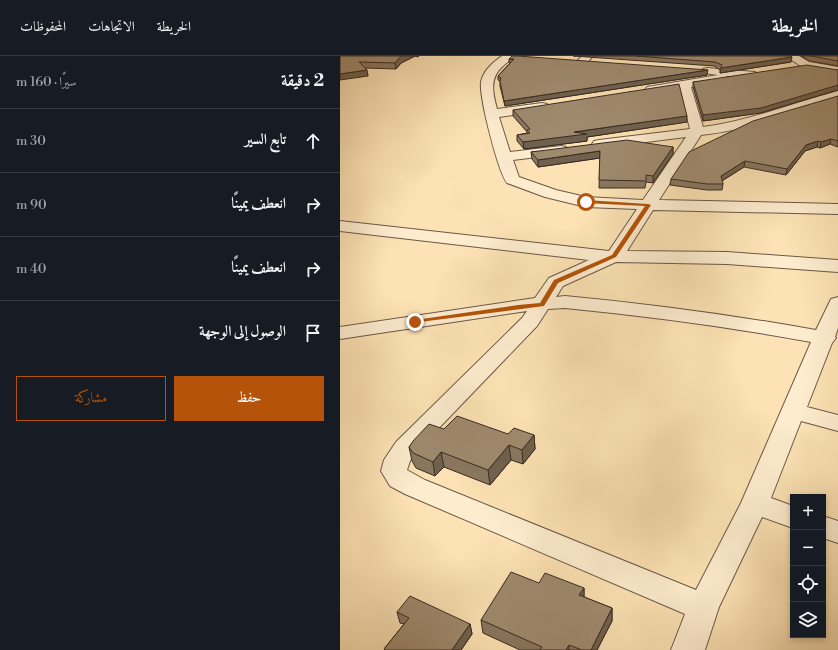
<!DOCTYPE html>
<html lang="ar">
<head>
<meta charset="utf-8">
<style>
	:root { --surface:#171b24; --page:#242831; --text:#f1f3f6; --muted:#9ea1a6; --line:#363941; --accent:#b45309 }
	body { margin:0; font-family:"Libre Bodoni",Amiri,serif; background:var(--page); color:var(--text); direction:rtl }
	.controls { position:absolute; right:12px; bottom:12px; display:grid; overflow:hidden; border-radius:0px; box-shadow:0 2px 6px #0003 }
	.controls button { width:36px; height:36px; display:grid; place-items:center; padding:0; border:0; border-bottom:1px solid var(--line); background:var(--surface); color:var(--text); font:20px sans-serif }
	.stop { position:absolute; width:12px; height:12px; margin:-9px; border:3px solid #b45309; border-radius:50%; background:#fff }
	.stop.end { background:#b45309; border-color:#fff; box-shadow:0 1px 4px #0008 }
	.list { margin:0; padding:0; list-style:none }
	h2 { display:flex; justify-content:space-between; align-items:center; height:52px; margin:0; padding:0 16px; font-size:17px }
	h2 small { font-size:13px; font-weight:400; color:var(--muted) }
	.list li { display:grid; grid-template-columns:26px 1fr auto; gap:12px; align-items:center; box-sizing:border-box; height:64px; padding:0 16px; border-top:1px solid var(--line) }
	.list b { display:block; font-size:15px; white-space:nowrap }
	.list em { font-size:13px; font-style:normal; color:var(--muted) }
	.actions { display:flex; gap:8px; padding:12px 16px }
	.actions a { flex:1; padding:9px 0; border:1px solid var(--accent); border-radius:0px; text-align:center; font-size:14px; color:var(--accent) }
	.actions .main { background:var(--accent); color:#fff }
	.icon { flex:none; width:22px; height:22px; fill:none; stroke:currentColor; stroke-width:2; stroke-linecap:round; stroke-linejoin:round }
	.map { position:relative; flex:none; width:498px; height:594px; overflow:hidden; direction:ltr }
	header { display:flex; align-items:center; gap:24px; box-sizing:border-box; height:56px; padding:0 20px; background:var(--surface); border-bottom:1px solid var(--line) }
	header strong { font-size:19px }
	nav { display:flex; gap:22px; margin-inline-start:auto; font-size:14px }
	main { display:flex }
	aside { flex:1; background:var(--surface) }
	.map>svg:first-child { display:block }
</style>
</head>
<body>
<header>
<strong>الخريطة</strong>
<nav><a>الخريطة</a><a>الاتجاهات</a><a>المحفوظات</a></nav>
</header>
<main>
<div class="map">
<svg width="498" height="594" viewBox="0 0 498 594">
	<rect width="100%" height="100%" fill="#fce2b4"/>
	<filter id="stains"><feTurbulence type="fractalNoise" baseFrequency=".005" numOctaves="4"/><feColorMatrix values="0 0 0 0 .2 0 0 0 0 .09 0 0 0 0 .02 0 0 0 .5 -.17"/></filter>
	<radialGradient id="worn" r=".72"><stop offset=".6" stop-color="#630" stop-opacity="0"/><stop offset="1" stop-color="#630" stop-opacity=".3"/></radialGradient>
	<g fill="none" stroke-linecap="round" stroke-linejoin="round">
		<defs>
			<path id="minor" d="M162 0H174C171 4 166 7 162 11 149 23 153 38 157 53L202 47 207 48 208 51 207 54 202 55 159 61 170 96 221 90 226 91 228 94 226 97 221 98 173 104 179 121 216 134 246 141 303 144 346 81 259 92 254 91 252 88 254 85 259 84 350 73 340 33 311 38 307 37 305 34 307 31 378 19 363 17 361 15 363 13 367 12 415 16 417 18 415 20H386L388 22 386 24 351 31 363 71C410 65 452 47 498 35V43C453 57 408 74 361 79L319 144 498 148V158L313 154 287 195 387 196 498 204V216L387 208 276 206 223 230 216 241 225 240C309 248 393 259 476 274L491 243 498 241V272L495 281 496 282 492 287 467 351 498 359V375L461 365 431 442 453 450V472L422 461 379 551 365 594H331L345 558 65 438 50 430 41 415 44 404 56 386 182 262 187 255 0 283V271L195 242 209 222 249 204 0 175V165L269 195 297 153 246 151 205 141 167 127C158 115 139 41 141 26 143 15 153 6 162 0ZM225 252C307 260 390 271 471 286L401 447 356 534 85 424 67 414 70 405 74 398 197 270 208 253Z
				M242 0H253L246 8 242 9 236 6Z
				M446 0H459L469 6 498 11V17L462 11Z
				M483 460 498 465V487L483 482Z"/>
		</defs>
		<use href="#minor" stroke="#6a5847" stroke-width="2"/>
		<use href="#minor" fill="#fdecce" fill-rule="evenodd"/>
	</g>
	<path fill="#89775f" stroke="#3a2a23" d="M0 0H79L78 1 75 0 61 7 56 13 26 12 28 20Z
		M233 0H450L451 6 380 17V14L374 10Z
		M461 0H498V10L470 5Z
		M169 3 367 19 165 50 160 30V25L158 24V20L170 7H169Z
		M498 14V34L420 57 363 65 353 31V26Z
		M498 40V91L490 88 480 92 477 91 465 95 446 119 404 111 382 125 383 128 382 134H367L330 129 331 123Z
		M173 54 347 66 247 81V85L184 93 177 85V79L187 77V76L173 60Z
		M333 91V98L313 127 306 126 305 132H259L260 102 198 111 192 103 191 96Z
		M168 378 194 379 195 393 183 408 171 404 150 429 104 411 95 420 76 412 72 405 69 391Z
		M199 527 244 532V541L272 552V565L257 594H180L143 577 141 564Z
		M57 556 130 568 132 578 121 594H45L44 593 64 568 60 567Z"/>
	<path fill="#6f614d" stroke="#3a2a23" d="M60 0H75L61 7 56 13 55 7Z
		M452 1 451 6 380 17 381 12Z
		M27 14 28 20 0 24V18Z
		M368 14 367 19 165 50 164 45Z
		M498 29V34L420 57 363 65V59Z
		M347 60V66L247 81V85L184 93 183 86 234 76Z
		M491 83 490 88 480 92 481 86Z
		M478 85 477 91 465 95 446 119 447 113 466 89Z
		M333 91V98L313 127V120Z
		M260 95V102L198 111V104Z
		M405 105 404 111 380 126 381 120Z
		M194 379 195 393 183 408 182 394Z
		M169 389 171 404 150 429 148 414Z
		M101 396 104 411 95 420 93 406Z
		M244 532V545L239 539Z
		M272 552V565L257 594H251Z
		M130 568 132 578 121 594H112Z
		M229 589V594H226Z"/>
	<path fill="#9f8a6e" stroke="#3a2a23" d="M0 0H61L55 7 19 6 27 14 0 18Z
		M172 0H178L368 14 164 45 160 25 161 22 158 20 174 3H169Z
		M296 0H450L452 1 381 12 382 9 375 6Z
		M471 0H498V5Z
		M467 9 498 14V29L421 52 363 59 353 26Z
		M339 28 347 60 234 76 247 78 183 86 177 79 190 77 187 74 190 73 173 54Z
		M498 40V85L491 83 481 86 478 85 466 89 447 113 405 105 381 120 383 128H367L331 123 349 96 413 65Z
		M287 84 333 91 313 120 306 119V125L259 124 260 95 198 104 191 96Z
		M117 360 168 378 174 372 194 379 182 394 169 389 148 414 101 396 93 406 73 397 69 391 73 385 89 368 104 373Z
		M171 516 199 527 205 517 244 532 239 539 272 552 251 594H242L229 589 226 594H200L202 591 141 564Z
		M70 540 130 568 112 594H46L44 593 69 562 57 556Z"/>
	<path fill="#b45309" d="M246 144 308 148 311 149 276 201 218 227 204 250 72 267V266L75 264 178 249 200 247 214 224 272 199 305 150 244 147Z"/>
	<rect width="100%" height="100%" filter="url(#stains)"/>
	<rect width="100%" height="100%" fill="url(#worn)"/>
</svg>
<div class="controls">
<button>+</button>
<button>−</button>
<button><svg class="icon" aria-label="locate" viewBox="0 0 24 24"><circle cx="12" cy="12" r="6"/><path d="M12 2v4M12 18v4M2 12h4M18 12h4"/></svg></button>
<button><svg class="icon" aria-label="layers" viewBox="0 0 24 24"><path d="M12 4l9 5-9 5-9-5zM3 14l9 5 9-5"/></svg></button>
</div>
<div class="stop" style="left:246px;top:146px"></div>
<div class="stop end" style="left:75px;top:266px"></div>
</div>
<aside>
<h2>2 دقيقة<small>سيرًا · 160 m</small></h2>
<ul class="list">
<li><svg class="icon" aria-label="ahead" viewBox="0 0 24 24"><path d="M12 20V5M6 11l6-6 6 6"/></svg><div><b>تابع السير</b></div><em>30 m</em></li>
<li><svg class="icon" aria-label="right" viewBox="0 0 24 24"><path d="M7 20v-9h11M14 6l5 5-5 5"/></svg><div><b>انعطف يمينًا</b></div><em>90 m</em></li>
<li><svg class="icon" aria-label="right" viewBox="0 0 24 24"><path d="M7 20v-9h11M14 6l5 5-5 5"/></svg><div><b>انعطف يمينًا</b></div><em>40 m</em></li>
<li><svg class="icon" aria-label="arrive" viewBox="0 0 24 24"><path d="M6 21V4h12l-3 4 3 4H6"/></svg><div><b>الوصول إلى الوجهة</b></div></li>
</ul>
<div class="actions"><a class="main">حفظ</a><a>مشاركة</a></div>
</aside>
</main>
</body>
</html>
